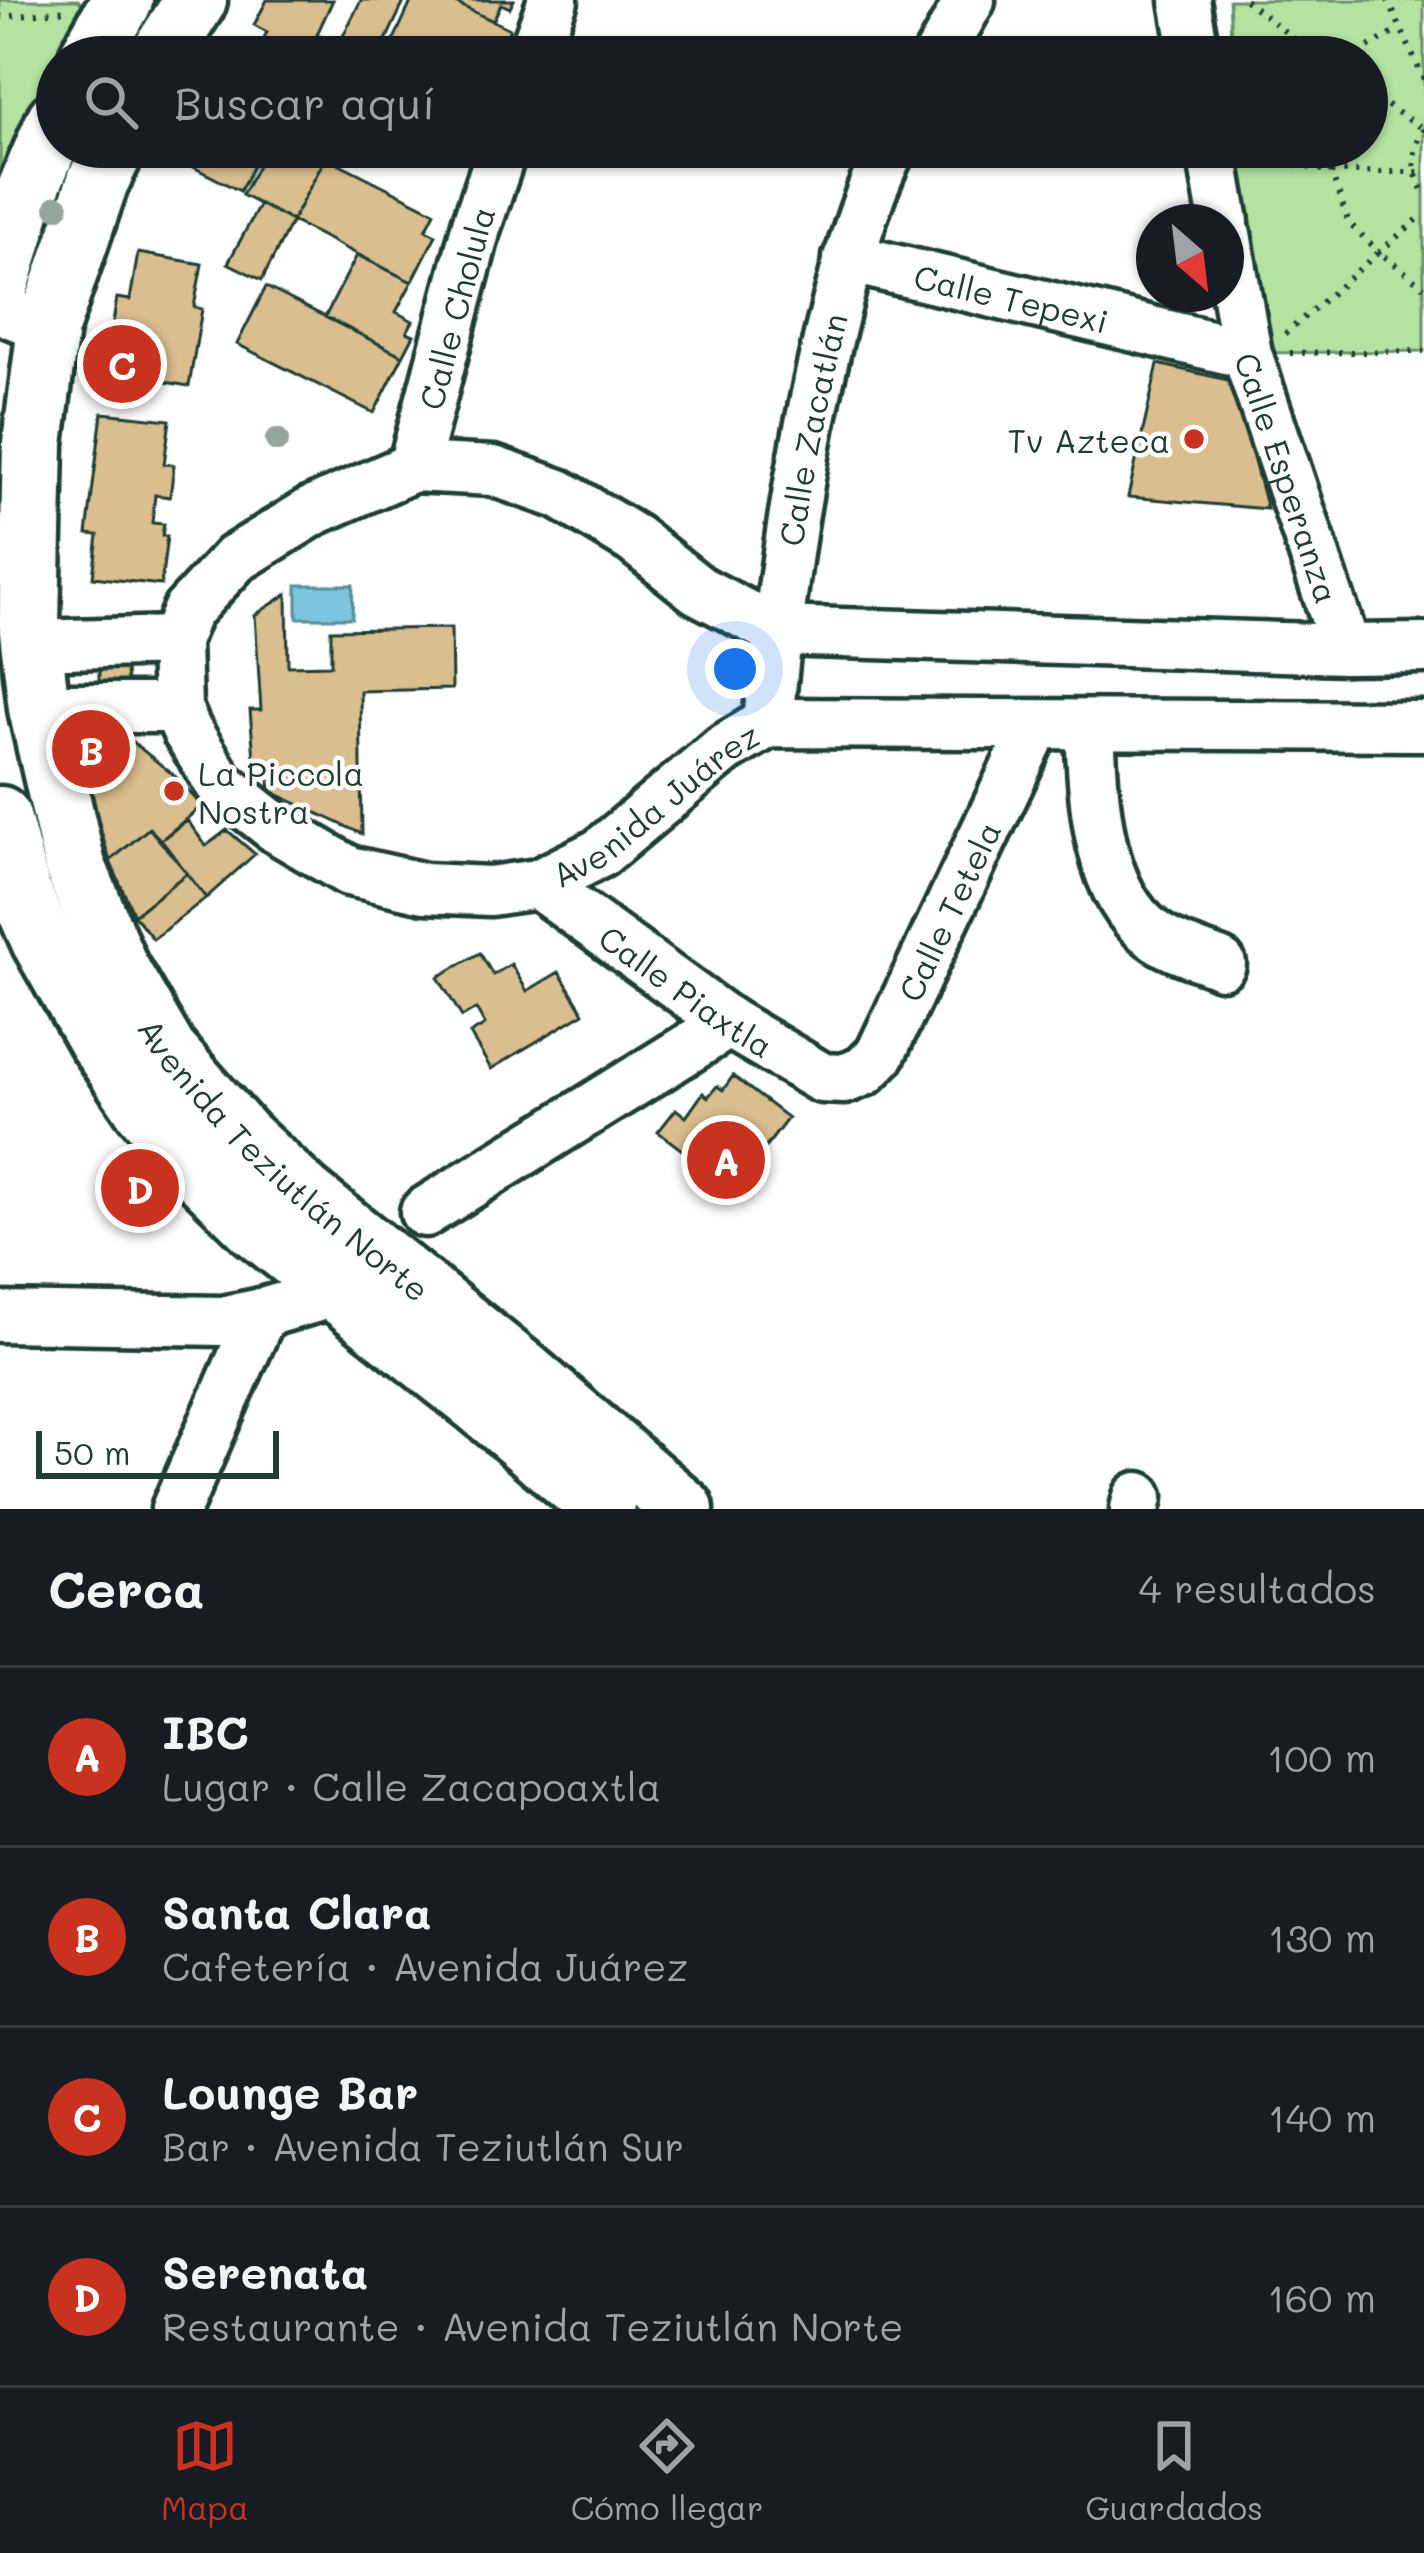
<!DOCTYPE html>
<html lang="es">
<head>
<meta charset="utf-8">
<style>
	:root { --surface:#171b24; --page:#242831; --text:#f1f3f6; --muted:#9ea1a6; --line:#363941; --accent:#c8321e }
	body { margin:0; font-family:Mali,sans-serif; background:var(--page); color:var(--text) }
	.compass { position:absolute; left:1136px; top:204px; width:108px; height:108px; border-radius:50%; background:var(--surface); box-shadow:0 3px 9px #0004; rotate:152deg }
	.scale { position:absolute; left:36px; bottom:30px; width:243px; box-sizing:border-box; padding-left:12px; border:6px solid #1f3d34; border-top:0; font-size:33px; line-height:42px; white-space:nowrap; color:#1f3d34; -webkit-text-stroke:9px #fff; paint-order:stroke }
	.you { position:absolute; left:735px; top:669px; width:42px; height:42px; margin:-30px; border:9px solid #fff; border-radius:50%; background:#1a73e8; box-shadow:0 0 0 18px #1a73e833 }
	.badge { display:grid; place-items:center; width:78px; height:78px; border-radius:50%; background:var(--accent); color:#fff; font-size:39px; font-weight:700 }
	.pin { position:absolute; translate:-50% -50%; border:6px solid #fff; box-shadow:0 3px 12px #0006 }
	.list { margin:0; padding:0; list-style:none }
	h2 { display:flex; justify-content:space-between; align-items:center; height:156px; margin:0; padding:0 48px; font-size:51px }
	h2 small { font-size:39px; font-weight:400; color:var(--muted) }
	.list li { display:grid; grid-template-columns:78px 1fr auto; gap:36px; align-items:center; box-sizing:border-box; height:180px; padding:0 48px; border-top:3px solid var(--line) }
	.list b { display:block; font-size:45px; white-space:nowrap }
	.list p { margin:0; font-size:39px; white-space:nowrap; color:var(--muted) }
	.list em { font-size:39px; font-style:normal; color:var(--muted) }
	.icon { flex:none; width:66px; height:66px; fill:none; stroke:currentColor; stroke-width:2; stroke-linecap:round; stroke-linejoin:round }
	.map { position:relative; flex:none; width:1424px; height:1509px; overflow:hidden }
	.search { position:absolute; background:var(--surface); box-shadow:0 3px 9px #0004; left:36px; right:36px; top:36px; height:132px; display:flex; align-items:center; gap:30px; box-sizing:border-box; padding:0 42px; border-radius:66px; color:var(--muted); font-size:45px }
	.sheet { height:876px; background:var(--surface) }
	nav { display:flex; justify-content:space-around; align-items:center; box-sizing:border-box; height:168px; border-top:3px solid var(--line); background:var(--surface); font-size:33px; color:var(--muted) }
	nav a { display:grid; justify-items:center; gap:6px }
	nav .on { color:var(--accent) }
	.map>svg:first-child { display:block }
</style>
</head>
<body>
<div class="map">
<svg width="1424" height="1509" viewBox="0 0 1424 1509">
	<rect width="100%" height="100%" fill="#fff"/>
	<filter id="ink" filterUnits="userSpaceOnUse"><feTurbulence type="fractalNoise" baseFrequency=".00833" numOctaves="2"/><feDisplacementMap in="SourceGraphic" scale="24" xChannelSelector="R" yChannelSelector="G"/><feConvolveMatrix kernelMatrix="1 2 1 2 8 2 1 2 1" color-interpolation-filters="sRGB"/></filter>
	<g filter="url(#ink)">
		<path fill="#b3e2a1" stroke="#69906a" stroke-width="3" d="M0 0H78L89 11 65 57H57V73L0 185Z
			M1229 0H1424V351L1264 353 1237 147H1367V57H1232Z"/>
		<path fill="#7dc4de" stroke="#578e9a" stroke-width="3" d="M297 585H353L352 618H297Z"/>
		<path fill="#dabe8f" stroke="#1f3d34" stroke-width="3" d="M267 0H333L317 34 339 44 361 0H405L378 57H278L259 48 267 32 254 25Z
			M412 0H449L510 29 497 56 486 51 483 57H414L391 46Z
			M449 0H514L510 8 501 4 493 21Z
			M169 147H263L240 191 166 153Z
			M268 147H309L326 157 292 221 242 195Z
			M326 157 435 212 426 230 436 235 412 282 292 221Z
			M260 204 292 221 262 280 228 263Z
			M138 253 202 264 194 307 202 309 189 386 105 372 117 298 130 300Z
			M357 255 412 282 396 312 413 321 407 332 414 335 403 356 325 317Z
			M266 287 403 356 374 413 237 344Z
			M1158 364 1232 381 1267 509 1128 497Z
			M102 413 170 420 164 464 174 465 170 497 155 495 152 523 164 524 162 536H167L161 585 93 577 98 535 87 534Z
			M287 594 288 666 331 665V630L451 628 452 689 360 691 362 834 270 791 268 769 255 770 250 710H261L255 615Z
			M126 668 127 684 99 685V670Z
			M82 739 130 740 175 776 202 806 161 840 149 828 110 861 75 746Z
			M187 820 206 846 227 830 255 854 206 898 161 840Z
			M149 828 187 873 134 915 110 861Z
			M187 873 206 898 153 939 134 915Z
			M480 953 493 975 511 964 527 991 559 972 584 1013 491 1069 470 1034 485 1025 476 1009 462 1017 438 977Z
			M733 1076 788 1118 734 1189 658 1132 676 1109 686 1117 703 1093 708 1097 717 1086 723 1090Z"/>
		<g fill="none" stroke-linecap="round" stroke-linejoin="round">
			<defs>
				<g id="minor">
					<path d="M1185 0 1195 57"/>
					<path d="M532 57 553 0"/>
					<path d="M938 57 970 0"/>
					<path d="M1211 147 1224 222"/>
					<path id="s1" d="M1226 234 1247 354 1346 649"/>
					<path id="s2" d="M848 258 1247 354"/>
					<path d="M0 309 48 328"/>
					<path id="s3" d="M413 467 477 224 503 147"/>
					<path d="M31 645 175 641"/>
					<path id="s4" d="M1424 648 1346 649 777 631 698 590 634 539 559 494 493 471 413 467 313 511 235 559 187 611 175 641 177 708 187 731 220 784 276 828 349 871 425 888 490 891 538 884 600 853 724 749 768 723 1424 726"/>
					<path d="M39 708H177"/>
					<path id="s5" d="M768 723C780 593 798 467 828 340 844 274 861 208 891 147"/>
					<path d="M1090 727C1093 792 1095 892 1153 934 1171 948 1200 955 1221 964"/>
					<path id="s6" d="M538 884 729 1023 822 1078 844 1079 864 1071 880 1055 1035 727"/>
					<path d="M425 1212 729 1023"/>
					<path d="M0 1317 223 1321 262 1313"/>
					<path d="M176 1509 262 1313 339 1291 358 1274"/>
					<path d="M1135 1509 1138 1497"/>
				</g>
				<g id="major">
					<path d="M90 57 122 0"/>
					<path d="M160 57 196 0"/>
					<path id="s7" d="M115 147 98 181 48 328 33 443 29 623 39 708 75 866 118 969 166 1051 242 1137 303 1194 520 1369 683 1509"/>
					<path d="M0 280 23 201 57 121"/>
					<path d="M0 817 19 889 42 941 98 1040 144 1107 200 1172 256 1227 480 1404 604 1509"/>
				</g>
			</defs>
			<use href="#minor" stroke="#1f3d34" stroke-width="57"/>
			<use href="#major" stroke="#1f3d34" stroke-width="69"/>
			<path stroke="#1f3d34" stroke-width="6" stroke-dasharray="3 9" stroke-linecap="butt" d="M1245 0 1317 57
				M1388 0 1424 80
				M0 17 67 10
				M1362 57 1368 47 1399 30
				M1367 93 1424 129
				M1424 129C1411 151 1411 171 1424 193
				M1328 147 1331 172 1349 223 1379 252 1424 214
				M1249 155 1331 172H1424
				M1285 334 1379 252 1424 287
				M1290 353 1424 351"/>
			<use href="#minor" stroke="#fff" stroke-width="48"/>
			<use href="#major" stroke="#fff" stroke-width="60"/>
		</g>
		<g fill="#94a69b">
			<circle cx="57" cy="207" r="12"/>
			<circle cx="277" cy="440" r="12"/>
		</g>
	</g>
	<g fill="#c8321e" stroke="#fff" stroke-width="4.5">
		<circle cx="1194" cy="439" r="12"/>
		<circle cx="174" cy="791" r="12"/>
	</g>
	<g text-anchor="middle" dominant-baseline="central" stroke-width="9" stroke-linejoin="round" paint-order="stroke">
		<g font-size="33" fill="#1f3d34" stroke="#fff">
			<text stroke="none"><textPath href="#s2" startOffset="168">Calle Tepexi</textPath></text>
			<text stroke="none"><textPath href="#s3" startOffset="165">Calle Cholula</textPath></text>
			<text stroke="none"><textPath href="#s5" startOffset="297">Calle Zacatlán</textPath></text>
			<text stroke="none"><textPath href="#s1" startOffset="252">Calle Esperanza</textPath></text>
			<text stroke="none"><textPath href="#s4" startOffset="2004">Avenida Juárez</textPath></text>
			<text stroke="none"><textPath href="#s6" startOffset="570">Calle Tetela</textPath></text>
			<text stroke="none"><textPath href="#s6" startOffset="183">Calle Piaxtla</textPath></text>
			<text stroke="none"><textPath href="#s7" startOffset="1104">Avenida Teziutlán Norte</textPath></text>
		</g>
		<g font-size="33" fill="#1f3d34" stroke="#fff" text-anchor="end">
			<text x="1170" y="439">Tv Azteca</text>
			<text x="198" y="772" text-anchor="start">La Piccola<tspan x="198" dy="38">Nostra</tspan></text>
		</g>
	</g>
</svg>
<svg class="compass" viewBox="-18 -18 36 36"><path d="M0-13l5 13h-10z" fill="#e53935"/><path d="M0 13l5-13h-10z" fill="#9ea1a6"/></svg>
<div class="scale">50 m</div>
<div class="you"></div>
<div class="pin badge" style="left:726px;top:1160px">A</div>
<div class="pin badge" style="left:91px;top:749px">B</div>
<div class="pin badge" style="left:122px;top:364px">C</div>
<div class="pin badge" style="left:140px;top:1188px">D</div>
<div class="search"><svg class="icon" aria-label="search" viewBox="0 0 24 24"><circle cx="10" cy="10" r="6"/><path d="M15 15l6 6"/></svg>Buscar aquí</div>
</div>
<section class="sheet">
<h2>Cerca<small>4 resultados</small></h2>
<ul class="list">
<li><span class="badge">A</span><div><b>IBC</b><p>Lugar · Calle Zacapoaxtla</p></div><em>100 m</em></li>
<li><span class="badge">B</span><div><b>Santa Clara</b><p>Cafetería · Avenida Juárez</p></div><em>130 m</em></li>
<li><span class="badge">C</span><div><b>Lounge Bar</b><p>Bar · Avenida Teziutlán Sur</p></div><em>140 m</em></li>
<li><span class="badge">D</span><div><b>Serenata</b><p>Restaurante · Avenida Teziutlán Norte</p></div><em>160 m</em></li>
</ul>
</section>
<nav>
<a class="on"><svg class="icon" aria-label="map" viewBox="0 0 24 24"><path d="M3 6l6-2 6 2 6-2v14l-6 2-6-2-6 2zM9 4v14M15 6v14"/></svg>Mapa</a>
<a><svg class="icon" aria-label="directions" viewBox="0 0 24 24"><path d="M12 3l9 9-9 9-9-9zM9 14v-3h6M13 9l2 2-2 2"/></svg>Cómo llegar</a>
<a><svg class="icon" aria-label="saved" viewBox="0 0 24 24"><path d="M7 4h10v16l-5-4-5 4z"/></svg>Guardados</a>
</nav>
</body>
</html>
